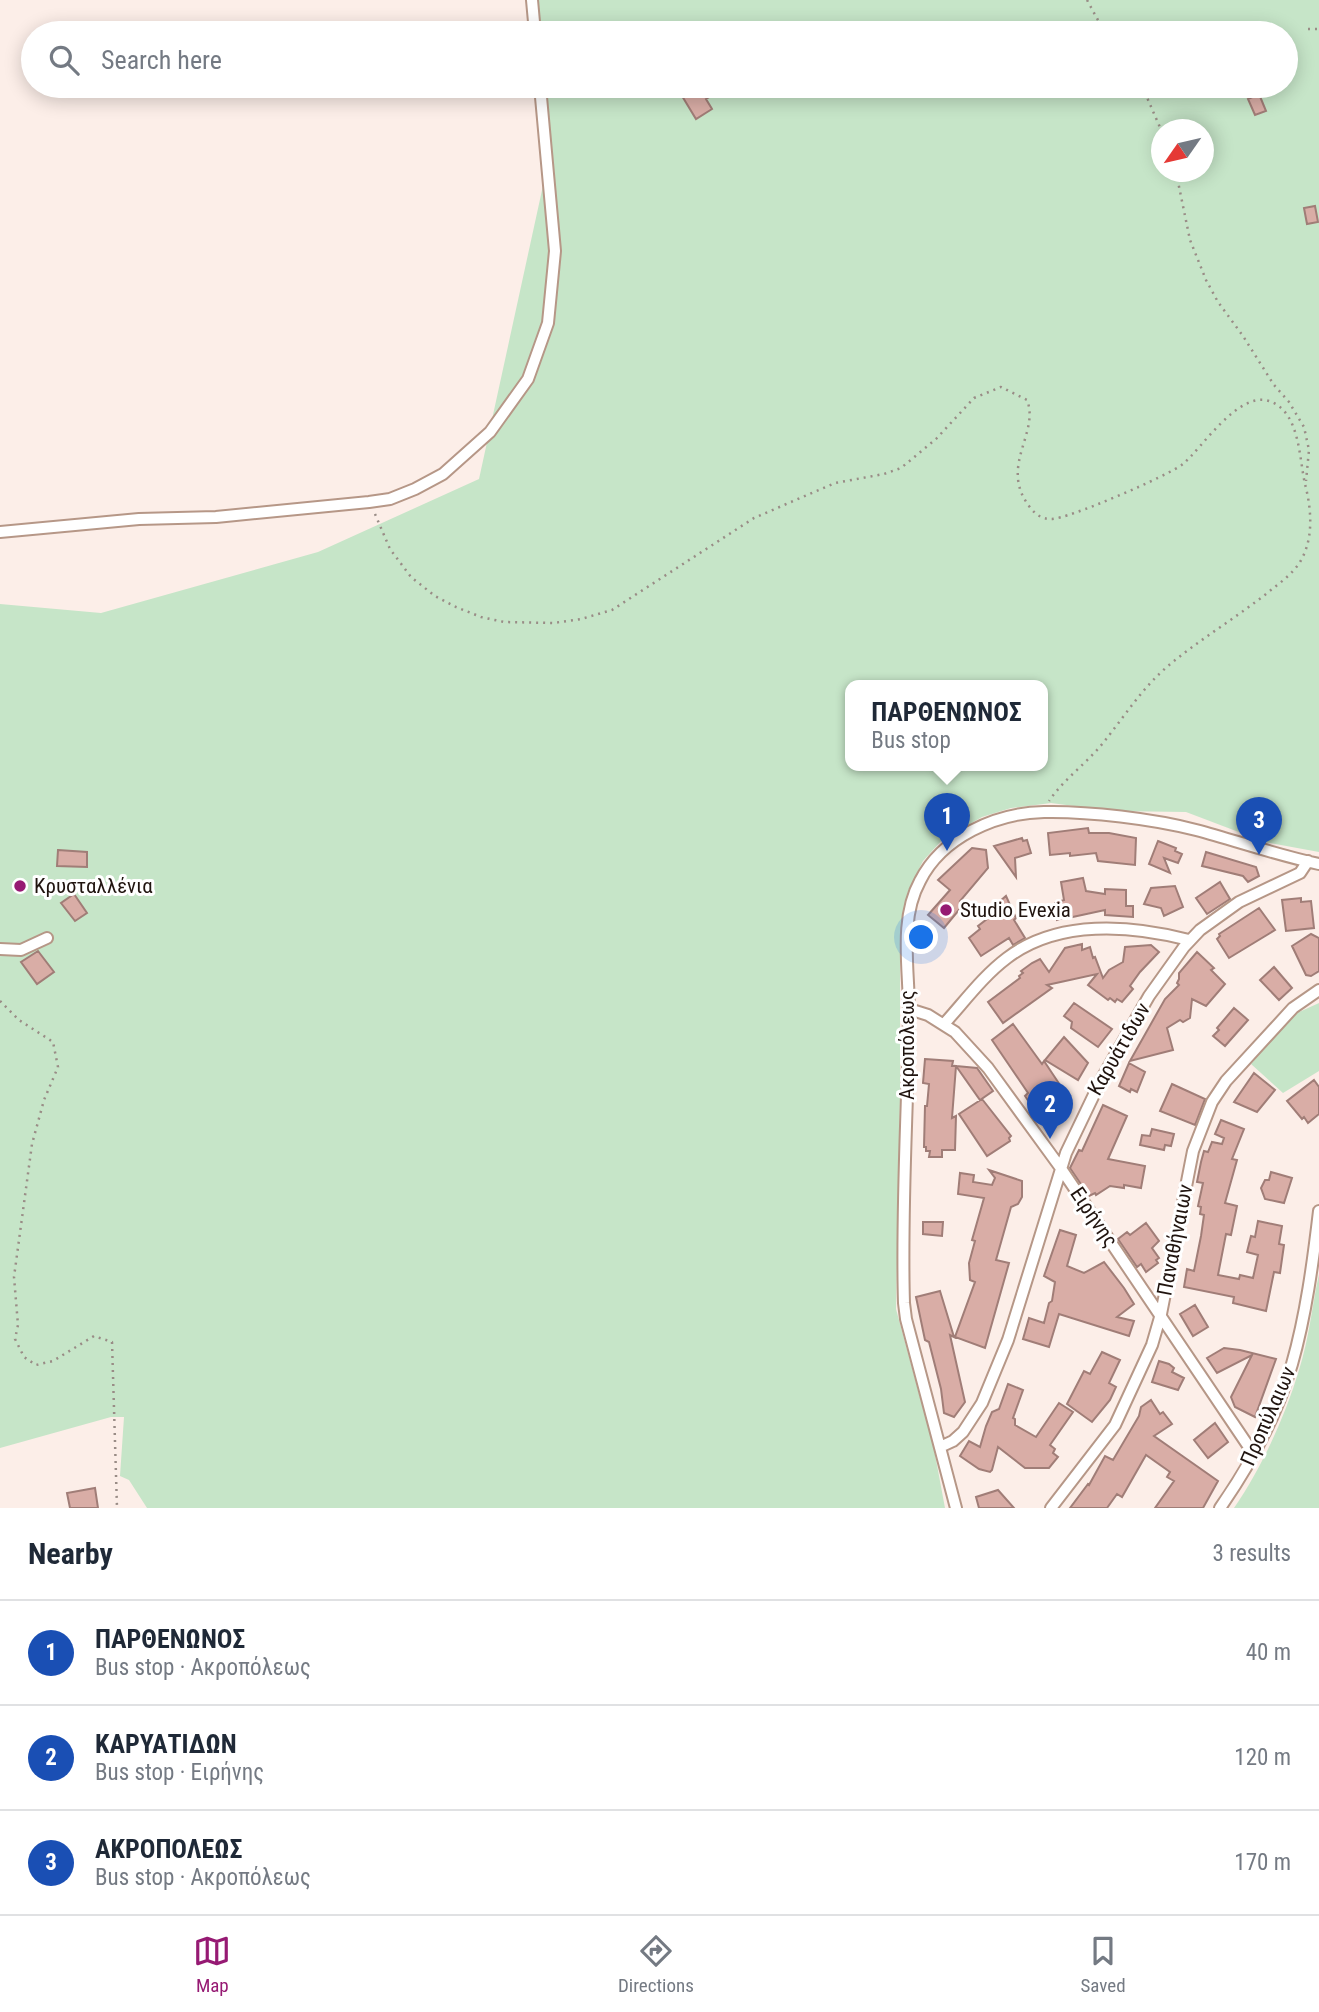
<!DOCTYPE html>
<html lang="en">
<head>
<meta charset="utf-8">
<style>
	:root { --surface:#fff; --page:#f6f6f7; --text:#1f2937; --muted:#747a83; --line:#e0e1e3; --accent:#961a73 }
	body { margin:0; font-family:"Roboto Condensed",sans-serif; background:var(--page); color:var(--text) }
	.compass { position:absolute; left:1151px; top:119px; width:63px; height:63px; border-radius:50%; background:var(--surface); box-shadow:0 4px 18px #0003; rotate:236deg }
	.you { position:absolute; left:922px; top:938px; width:24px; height:24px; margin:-18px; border:5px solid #fff; border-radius:50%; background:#1a73e8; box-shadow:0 0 0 10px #1a73e833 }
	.badge { display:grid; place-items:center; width:46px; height:46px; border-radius:50%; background:var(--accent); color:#fff; font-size:23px; font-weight:700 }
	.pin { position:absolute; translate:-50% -58px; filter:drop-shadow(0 2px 4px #0008) }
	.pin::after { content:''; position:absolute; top:37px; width:24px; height:21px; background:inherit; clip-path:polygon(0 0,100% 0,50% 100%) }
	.popup { position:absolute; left:845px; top:680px; width:203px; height:91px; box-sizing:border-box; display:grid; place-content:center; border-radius:14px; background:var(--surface); filter:drop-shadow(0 2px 5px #0005); font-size:23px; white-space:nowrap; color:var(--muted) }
	.popup b { font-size:26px; color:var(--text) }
	.popup::after { content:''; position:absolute; left:50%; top:100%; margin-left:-14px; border:14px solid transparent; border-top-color:var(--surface) }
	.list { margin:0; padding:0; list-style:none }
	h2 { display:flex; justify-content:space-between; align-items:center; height:91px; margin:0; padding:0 28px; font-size:30px }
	h2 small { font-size:23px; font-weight:400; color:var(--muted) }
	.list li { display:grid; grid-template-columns:46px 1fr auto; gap:21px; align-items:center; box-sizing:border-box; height:105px; padding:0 28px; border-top:2px solid var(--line) }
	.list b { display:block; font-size:26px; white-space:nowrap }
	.list p { margin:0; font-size:23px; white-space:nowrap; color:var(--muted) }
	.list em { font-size:23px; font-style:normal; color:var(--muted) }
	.icon { flex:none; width:38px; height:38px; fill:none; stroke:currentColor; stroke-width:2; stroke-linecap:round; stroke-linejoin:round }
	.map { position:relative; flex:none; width:1319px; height:1508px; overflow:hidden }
	.search { position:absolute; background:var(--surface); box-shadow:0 4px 18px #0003; left:21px; right:21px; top:21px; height:77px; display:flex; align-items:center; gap:18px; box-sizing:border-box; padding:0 24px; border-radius:38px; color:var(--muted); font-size:26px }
	.sheet { height:406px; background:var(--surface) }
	nav { display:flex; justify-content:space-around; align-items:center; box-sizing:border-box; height:98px; border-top:2px solid var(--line); background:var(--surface); font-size:19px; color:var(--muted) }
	nav a { display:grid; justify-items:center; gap:4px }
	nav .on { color:var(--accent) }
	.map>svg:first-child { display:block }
</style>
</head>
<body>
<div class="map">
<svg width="1319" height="1508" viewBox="0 0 1319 1508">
	<rect width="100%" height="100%" fill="#fceee8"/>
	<path fill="#c6e5c8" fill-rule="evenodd" d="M538 0H1319V852L1265 842 1186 812 1112 811 1051 803 1011 808 982 817 942 840 923 861 908 891 900 943V1099L896 1309 934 1449 945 1508H147L129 1480 120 1476 124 1417H111L0 1448V604L101 613 318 552 479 479 551 149 545 86H1286V33H541ZM1162 130H1204V172H1162ZM851 685H1043V765H851Z
		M1319 1003V1071L1283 1093 1251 1064 1294 1013H1297Z
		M1319 1274V1508H1234C1262 1467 1285 1417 1299 1370 1309 1339 1312 1306 1319 1274Z"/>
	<path fill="#d9ada6" stroke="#a07d77" stroke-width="2" d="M676 86H729L706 99 712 109 696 119Z
		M1259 94 1266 111 1255 115 1248 99Z
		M1315 206 1318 222 1307 224 1304 208Z
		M1088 828 1089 833H1109L1136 838 1135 865 1098 861 1096 853 1070 856V853L1050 855 1048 833Z
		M1022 838 1023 841 1027 840 1031 853 1015 858 1016 877 994 846Z
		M1158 841 1176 848 1175 851 1182 854 1178 863 1164 858 1170 873 1149 864Z
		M972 848 986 850 988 868 960 901 964 904 944 928 928 915 950 890 938 880Z
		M58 850 87 852V867L57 866Z
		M1206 852 1256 867 1259 876 1248 882 1243 876 1202 866Z
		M1083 878 1086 891 1105 894V889L1126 890V906H1133V917L1105 915V910L1068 918V916L1057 920 1055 903 1064 900 1061 882Z
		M1220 882 1230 899 1207 914 1196 898Z
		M1175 886 1183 907 1164 916 1161 908 1144 904 1151 888Z
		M74 894 87 913 75 921 61 903Z
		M1006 896 1016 918 1014 920 1025 938 1013 945 1009 938 981 956 969 938 980 929 978 926 987 919 984 915Z
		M1301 898V902L1311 901 1314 928 1286 931 1282 900Z
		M1259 908 1275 930 1229 958 1217 939 1220 936 1219 934Z
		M1311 934 1319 938V971L1311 976 1306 975 1292 946Z
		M1082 944V950L1090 947 1093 958 1095 957 1103 978 1109 970 1123 962 1125 947 1151 945 1159 952 1140 972 1130 986 1133 989 1122 1002 1117 999 1115 1002 1110 998 1108 1000 1088 985 1097 974 1047 985 1052 988 1003 1023 988 1002 1020 978 1019 976 1023 973 1021 971 1032 963 1040 959 1049 972 1065 948Z
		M38 951 54 972 37 984 21 962Z
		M1197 952 1214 968 1211 970 1225 984 1206 1006 1192 999 1190 1018 1183 1022 1180 1020 1167 1028 1173 1050 1130 1061 1165 999 1179 985 1177 983 1179 979V973Z
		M1274 967 1292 988 1279 1000 1260 980Z
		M1074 1003 1112 1029 1098 1047 1071 1028 1072 1022 1064 1016Z
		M1234 1008 1248 1020 1225 1046 1213 1036 1219 1030 1217 1028Z
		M1013 1024 1042 1064 1044 1061 1070 1100 1041 1120 1025 1096 1028 1093 992 1040Z
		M1064 1037 1088 1063 1078 1080 1045 1060Z
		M925 1059 953 1061 952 1066H956L952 1118 956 1116 955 1150H942V1157H929L930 1151H926V1147H924L925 1106H927L929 1084 923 1083Z
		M1129 1063 1145 1072 1137 1092 1131 1089 1130 1092 1119 1086Z
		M956 1066 977 1068 993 1091 980 1100Z
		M1254 1073 1275 1090 1257 1112 1234 1102Z
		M1314 1080 1319 1087V1114L1308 1123 1304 1117 1302 1119 1287 1101Z
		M1172 1084 1205 1099 1195 1125 1160 1111Z
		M982 1099 1011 1136 1009 1138 1010 1141 987 1156 959 1114Z
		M1103 1105 1127 1116 1108 1159 1145 1166 1141 1188 1124 1185V1188L1110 1186 1096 1195 1095 1193 1089 1196 1070 1168 1079 1150 1082 1151Z
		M1221 1120 1244 1129 1232 1159 1237 1160 1225 1203 1237 1206 1231 1235 1226 1234 1218 1275 1239 1279 1240 1275 1253 1278 1258 1255 1247 1252 1251 1236 1255 1237 1258 1221 1282 1226 1279 1244 1284 1245 1280 1273 1274 1272 1266 1311 1233 1303 1234 1297 1184 1287 1187 1269 1194 1271 1201 1236 1204 1215 1200 1214 1201 1207 1198 1206 1203 1183 1197 1182 1201 1162 1204 1151 1208 1152 1212 1142 1222 1144 1224 1138 1215 1134Z
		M1152 1129 1174 1134 1171 1146 1165 1145 1164 1150 1140 1145 1142 1135 1150 1136Z
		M989 1170 1022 1181V1197L1018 1204 1011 1207 996 1260 1009 1263 985 1348 955 1337 975 1282 970 1280 969 1263 975 1241 972 1240 984 1198 958 1194 960 1173 974 1175 973 1182 992 1185 995 1178Z
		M1271 1172 1292 1178 1284 1203 1265 1199 1261 1188 1265 1180H1269Z
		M923 1222H943L942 1236 923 1234Z
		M1146 1223 1159 1241 1152 1248 1159 1258 1156 1260 1158 1263 1146 1272 1141 1264 1137 1267 1118 1239 1127 1232 1130 1235Z
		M1060 1230 1076 1235 1067 1266 1084 1273 1104 1262 1124 1288 1134 1304 1117 1317 1134 1321 1129 1336 1059 1314 1049 1347 1023 1339 1029 1318 1044 1323 1049 1303 1052 1301 1055 1282 1044 1276Z
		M940 1291 954 1337 950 1335 965 1402 954 1417 944 1413 941 1389 929 1342 925 1340 916 1297Z
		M1195 1305 1208 1327 1193 1336 1180 1314Z
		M1224 1348 1240 1350 1276 1359 1255 1417 1235 1407 1231 1397 1252 1355 1217 1373 1207 1358Z
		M1102 1352 1120 1360 1109 1383 1116 1387 1110 1400 1092 1422 1067 1404 1084 1371 1090 1374Z
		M1159 1361 1169 1364 1174 1368 1172 1372 1184 1378 1178 1390 1152 1382Z
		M1008 1384 1023 1390 1013 1418 1015 1419V1425L1036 1437 1059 1403 1073 1412 1050 1445 1055 1449 1053 1453 1058 1457 1049 1468H1025L998 1447 992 1470 990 1472 979 1469 960 1456 969 1441 980 1447 986 1426 992 1412 999 1409Z
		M1151 1400 1160 1414 1163 1412 1172 1424 1154 1436 1218 1481 1203 1508H1155L1174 1481 1167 1477 1170 1472 1146 1455 1122 1497 1117 1494 1107 1508H1070L1088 1484 1089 1485 1105 1456 1113 1460 1139 1416 1141 1407Z
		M1215 1423 1228 1442 1208 1458 1194 1440Z
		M95 1488 98 1508H70L67 1493Z
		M998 1490 1014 1508H979L976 1497Z"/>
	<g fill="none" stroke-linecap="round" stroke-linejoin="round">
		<defs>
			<path id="street" d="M532 0 535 33
				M0 532 139 519 216 517 369 502 390 499 415 489 443 474 490 432 528 379 548 323 555 251 540 86
				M0 949 21 950 47 938
				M909 1009 928 1015 955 1032 988 1068 1060 1167 1253 1453
				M944 1024C964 1002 983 976 1007 958 1058 919 1131 925 1189 940
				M940 1447 953 1441 963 1432 982 1403 1008 1340 1066 1153 1101 1080 1149 996 1184 947 1200 930 1239 902 1300 873 1308 861
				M956 1508 906 1319 904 1303C901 1206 908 1108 909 1011 909 969 899 919 920 881 942 837 996 813 1044 812 1088 811 1154 819 1196 830 1237 841 1277 855 1319 864
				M1051 1508 1115 1425 1152 1345 1161 1314 1193 1151 1212 1102 1226 1081 1293 1008 1319 990
				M1220 1508C1250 1465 1277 1415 1292 1364 1306 1315 1313 1262 1319 1211"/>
		</defs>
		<use href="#street" stroke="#b69787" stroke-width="14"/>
		<path stroke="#998c86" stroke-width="2.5" stroke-dasharray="2 5" stroke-linecap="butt" d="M1087 0 1105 33
			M1308 29H1319
			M1142 86 1162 132
			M1176 172 1190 240 1206 280 1218 302 1243 336 1274 385 1289 402 1304 427 1309 450 1306 481
			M375 514 390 549 411 577 435 596 456 607 481 617 504 622 553 623 581 619 612 610 754 518 835 483 884 474 901 468 936 439 974 398 1001 387 1027 400C1040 433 999 466 1029 506 1035 514 1041 519 1051 519 1066 520 1170 475 1183 464 1202 448 1238 391 1269 401 1300 411 1299 458 1305 484 1312 511 1314 542 1298 565 1289 577 1277 585 1266 594 1234 619 1199 640 1168 666 1142 688 1124 717 1103 743 1086 764 1064 779 1049 801
			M0 1001 19 1020 53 1042 58 1067 44 1100 32 1144 14 1277 18 1325 15 1339 24 1357 36 1365 53 1361 94 1336 112 1342 117 1508"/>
		<use href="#street" stroke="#fff" stroke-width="10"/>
	</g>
	<g fill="#961a73" stroke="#fff" stroke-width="2.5">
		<circle cx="20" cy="886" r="7"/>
		<circle cx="946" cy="910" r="7"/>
	</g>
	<g text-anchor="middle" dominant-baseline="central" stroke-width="6" stroke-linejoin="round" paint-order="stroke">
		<g font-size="21" fill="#20140f" stroke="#fff" text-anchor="start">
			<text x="34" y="886">Κρυσταλλένια</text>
			<text x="960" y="910">Studio Evexia</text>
		</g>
		<g font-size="21" fill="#20140f" stroke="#fff">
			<text transform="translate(907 1045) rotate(-90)">Ακροπόλεως</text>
			<text transform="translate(1119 1049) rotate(-60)">Καρυάτιδων</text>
			<text transform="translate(1094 1217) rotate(56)">Ειρήνης</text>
			<text transform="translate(1175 1240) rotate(-79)">Παναθήναιων</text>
			<text transform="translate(1268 1416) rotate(-66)">Προπύλαιων</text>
		</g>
	</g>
</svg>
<svg class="compass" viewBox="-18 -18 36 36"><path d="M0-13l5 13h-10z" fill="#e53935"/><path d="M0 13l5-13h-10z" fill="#747a83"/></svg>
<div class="you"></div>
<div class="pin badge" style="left:947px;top:851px;background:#1a4fb4">1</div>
<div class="popup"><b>ΠΑΡΘΕΝΩΝΟΣ</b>Bus stop</div>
<div class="pin badge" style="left:1050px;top:1139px;background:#1a4fb4">2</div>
<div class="pin badge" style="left:1259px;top:855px;background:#1a4fb4">3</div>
<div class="search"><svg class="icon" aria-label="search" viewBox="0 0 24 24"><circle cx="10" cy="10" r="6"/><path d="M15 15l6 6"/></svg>Search here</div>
</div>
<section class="sheet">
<h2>Nearby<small>3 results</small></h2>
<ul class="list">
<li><span class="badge" style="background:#1a4fb4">1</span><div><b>ΠΑΡΘΕΝΩΝΟΣ</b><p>Bus stop · Ακροπόλεως</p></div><em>40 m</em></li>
<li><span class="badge" style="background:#1a4fb4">2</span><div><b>ΚΑΡΥΑΤΙΔΩΝ</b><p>Bus stop · Ειρήνης</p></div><em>120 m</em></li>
<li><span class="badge" style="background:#1a4fb4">3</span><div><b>ΑΚΡΟΠΟΛΕΩΣ</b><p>Bus stop · Ακροπόλεως</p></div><em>170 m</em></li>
</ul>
</section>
<nav>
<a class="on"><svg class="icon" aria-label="map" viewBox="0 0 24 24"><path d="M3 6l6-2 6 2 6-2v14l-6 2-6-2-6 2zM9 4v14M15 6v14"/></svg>Map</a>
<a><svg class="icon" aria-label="directions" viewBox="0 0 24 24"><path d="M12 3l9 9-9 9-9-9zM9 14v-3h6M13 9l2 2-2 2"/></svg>Directions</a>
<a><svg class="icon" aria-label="saved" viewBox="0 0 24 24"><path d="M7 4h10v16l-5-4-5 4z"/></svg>Saved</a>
</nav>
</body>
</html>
